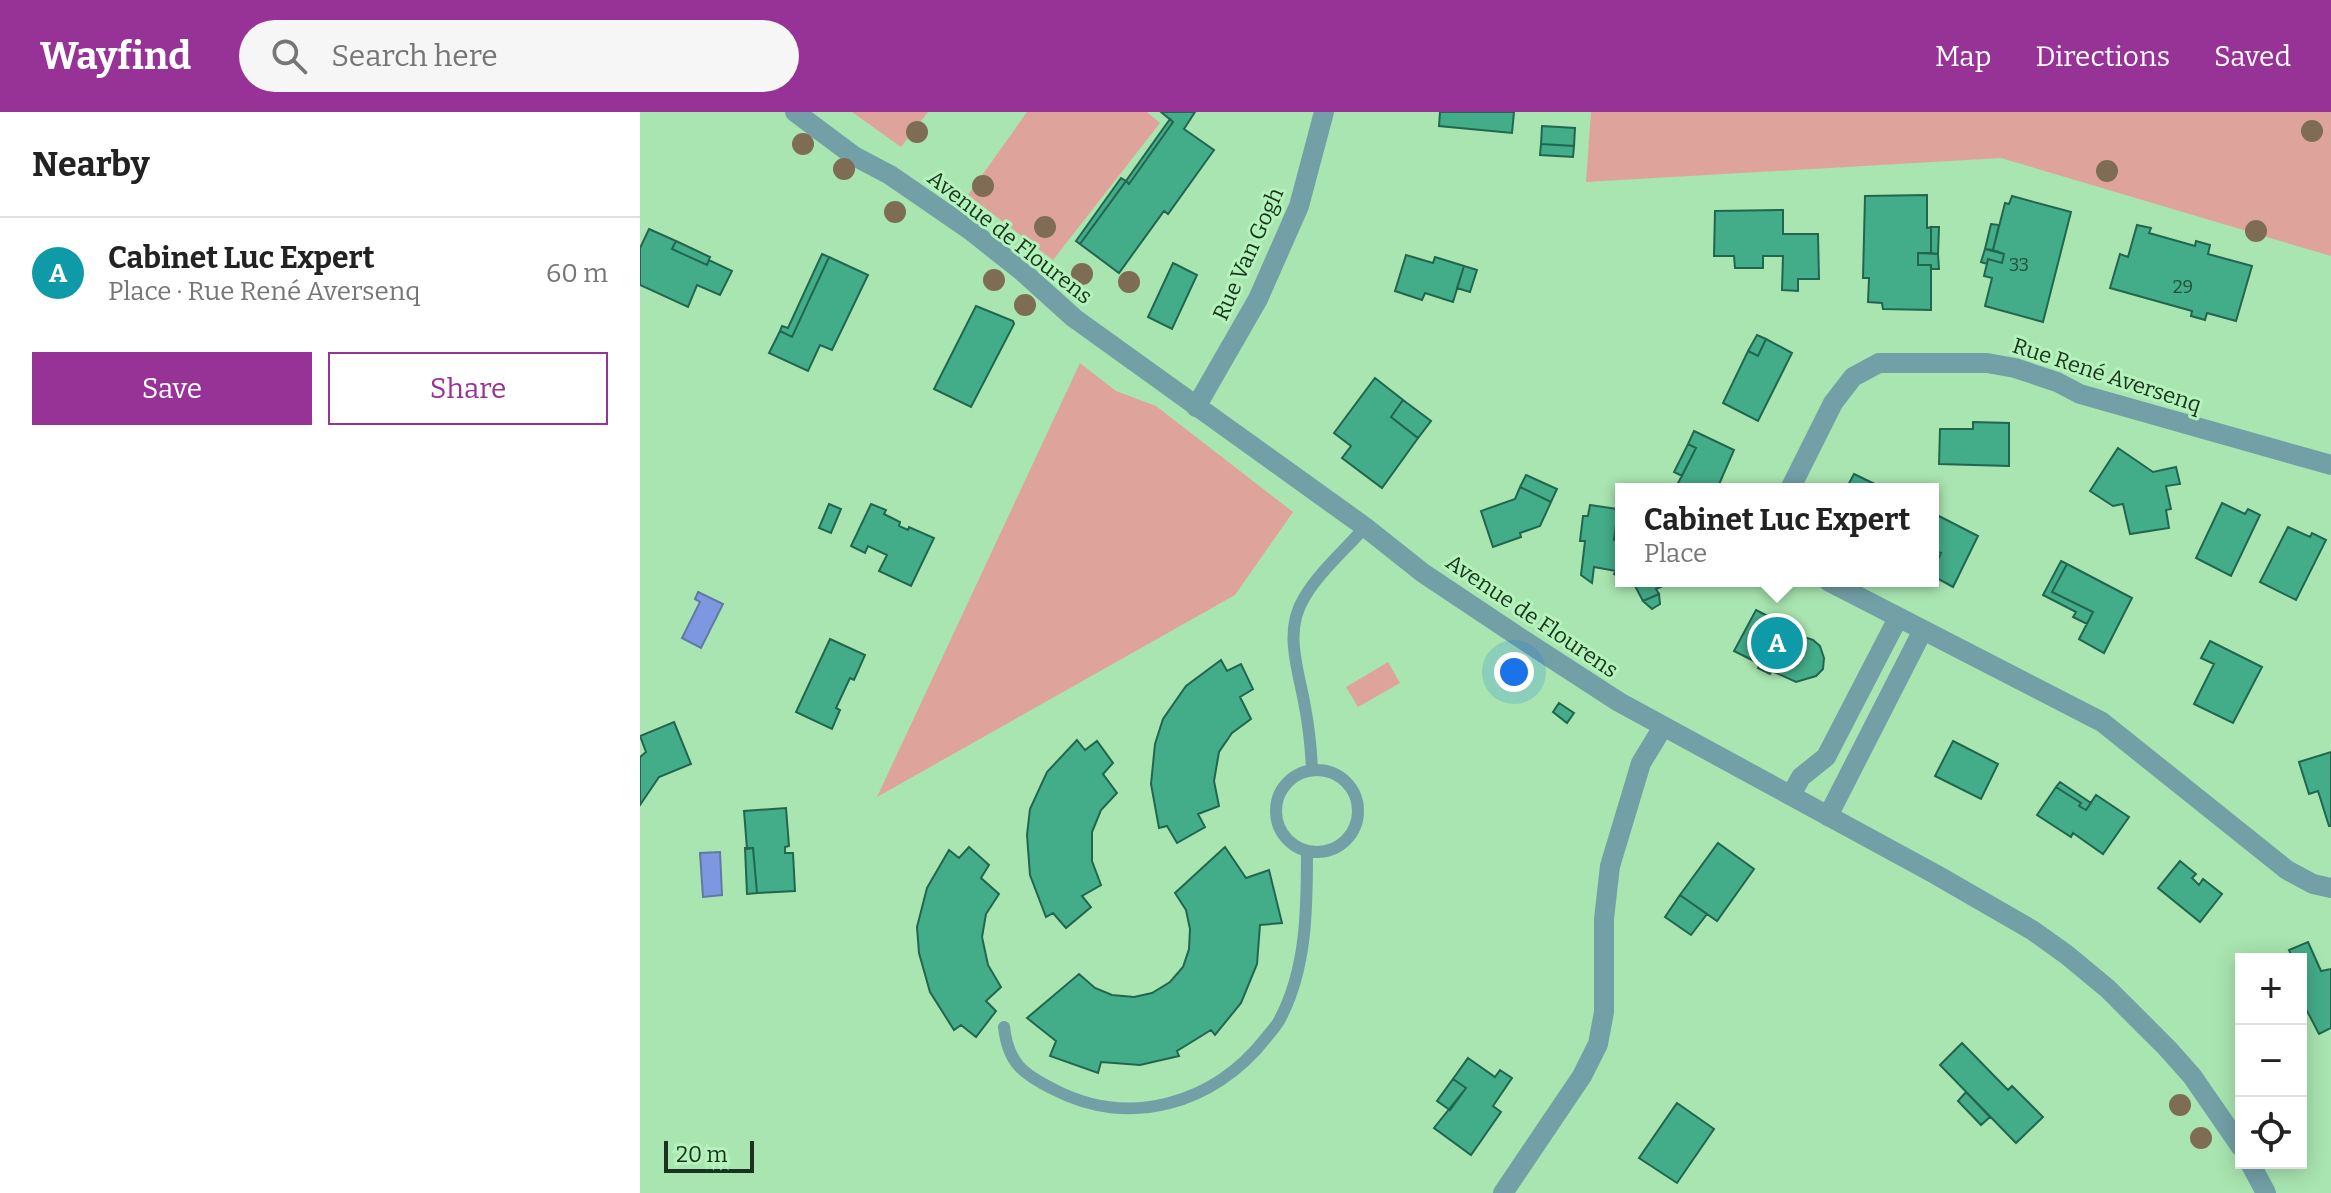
<!DOCTYPE html>
<html lang="en">
<head>
<meta charset="utf-8">
<style>
	:root { --surface:#fff; --page:#f6f6f6; --text:#222; --muted:#767676; --line:#e0e0e0; --accent:#973297 }
	body { margin:0; font-family:Bitter,serif; background:var(--page); color:var(--text) }
	.controls { position:absolute; right:24px; bottom:24px; display:grid; overflow:hidden; border-radius:0px; box-shadow:0 4px 20px #0003 }
	.controls button { width:72px; height:72px; display:grid; place-items:center; padding:0; border:0; border-bottom:2px solid var(--line); background:var(--surface); color:var(--text); font:40px sans-serif }
	.scale { position:absolute; left:24px; bottom:20px; width:90px; box-sizing:border-box; padding-left:8px; border:4px solid #1a331e; border-top:0; font-size:22px; line-height:28px; white-space:nowrap; color:#1a331e; -webkit-text-stroke:6px #b5f3bc; paint-order:stroke }
	.you { position:absolute; left:874px; top:560px; width:28px; height:28px; margin:-20px; border:6px solid #fff; border-radius:50%; background:#1a73e8; box-shadow:0 0 0 12px #1a73e833 }
	.badge { display:grid; place-items:center; width:52px; height:52px; border-radius:50%; background:var(--accent); color:#fff; font-size:26px; font-weight:700 }
	.pin { position:absolute; translate:-50% -50%; border:4px solid #fff; box-shadow:0 2px 8px #0006 }
	.popup { position:absolute; left:975px; top:371px; width:324px; height:104px; box-sizing:border-box; display:grid; place-content:center; border-radius:0px; background:var(--surface); filter:drop-shadow(0 2px 6px #0005); font-size:26px; white-space:nowrap; color:var(--muted) }
	.popup b { font-size:30px; color:var(--text) }
	.popup::after { content:''; position:absolute; left:50%; top:100%; margin-left:-16px; border:16px solid transparent; border-top-color:var(--surface) }
	.list { margin:0; padding:0; list-style:none }
	h2 { display:flex; justify-content:space-between; align-items:center; height:104px; margin:0; padding:0 32px; font-size:34px }
	h2 small { font-size:26px; font-weight:400; color:var(--muted) }
	.list li { display:grid; grid-template-columns:52px 1fr auto; gap:24px; align-items:center; box-sizing:border-box; height:112px; padding:0 32px; border-top:2px solid var(--line) }
	.list b { display:block; font-size:30px; white-space:nowrap }
	.list p { margin:0; font-size:26px; white-space:nowrap; color:var(--muted) }
	.list em { font-size:26px; font-style:normal; color:var(--muted) }
	.actions { display:flex; gap:16px; padding:24px 32px }
	.actions a { flex:1; padding:18px 0; border:2px solid var(--accent); border-radius:0px; text-align:center; font-size:28px; color:var(--accent) }
	.actions .main { background:var(--accent); color:#fff }
	.icon { flex:none; width:44px; height:44px; fill:none; stroke:currentColor; stroke-width:2; stroke-linecap:round; stroke-linejoin:round }
	.map { position:relative; flex:none; width:1691px; height:1081px; overflow:hidden }
	header { display:flex; align-items:center; gap:48px; box-sizing:border-box; height:112px; padding:0 40px; background:var(--accent); color:#fff }
	header strong { font-size:38px }
	nav { display:flex; gap:44px; margin-inline-start:auto; font-size:28px }
	.search { width:560px; height:72px; background:var(--page); display:flex; align-items:center; gap:20px; box-sizing:border-box; padding:0 28px; border-radius:44px; color:var(--muted); font-size:30px }
	main { display:flex }
	aside { flex:1; background:var(--surface) }
	.map>svg:first-child { display:block }
</style>
</head>
<body>
<header>
<strong>Wayfind</strong>
<div class="search"><svg class="icon" aria-label="search" viewBox="0 0 24 24"><circle cx="10" cy="10" r="6"/><path d="M15 15l6 6"/></svg>Search here</div>
<nav><a>Map</a><a>Directions</a><a>Saved</a></nav>
</header>
<main>
<aside>
<h2>Nearby<small></small></h2>
<ul class="list">
<li><span class="badge" style="background:#0f9aa8">A</span><div><b>Cabinet Luc Expert</b><p>Place · Rue René Aversenq</p></div><em>60 m</em></li>
</ul>
<div class="actions"><a class="main">Save</a><a>Share</a></div>
</aside>
<div class="map">
<svg width="1691" height="1081" viewBox="0 0 1691 1081">
	<rect width="100%" height="100%" fill="#a8e5b0"/>
	<path fill="#dea49c" d="M212 0H288L261 35Z
		M387 0H507L520 11 413 148 328 83Z
		M951 0H1691V144L1361 46 946 70Z
		M440 251 476 279 516 294 653 400 595 483 237 685Z
		M748 550 760 571 718 595 706 575Z"/>
	<path fill="#7d98e0" stroke="#5f7aa6" stroke-width="2" d="M58 480 83 492 61 536 42 526 60 490 55 487Z
		M80 740 82 783 63 785 60 741Z"/>
	<path fill="#43ac89" stroke="#22664f" stroke-width="2" d="M521 0H555L544 17 574 38 528 102 524 99 479 161 440 132 486 69 489 72 533 10Z
		M800 0H874L872 21 799 14Z
		M530 7 533 10 489 72 486 69Z
		M902 14 935 16 934 34 901 32Z
		M901 32 934 34 933 45 900 43Z
		M481 66 486 69 440 132 436 129Z
		M1287 83V116L1291 115V141H1278V153H1291V198L1243 197 1242 191 1228 190 1229 166H1223L1225 84Z
		M1372 84 1431 100 1403 210 1345 194 1352 166 1344 164 1348 147 1362 151 1364 142 1353 138 1365 91 1369 92Z
		M1143 98V122H1178L1179 167H1158V179L1142 178 1143 144H1123V156H1095L1094 144H1074L1075 99Z
		M1351 112 1359 113 1353 138 1345 137Z
		M1497 113 1511 116 1509 121 1555 134 1556 129 1570 133 1568 142 1612 154 1596 209 1567 201 1565 208 1551 204 1552 199 1470 176 1480 142 1488 145Z
		M1291 115H1299L1298 142 1291 141Z
		M9 117 36 129 32 137 67 153 69 148 92 159 80 183 57 173 48 195 0 173V136Z
		M36 129 70 145 67 153 32 137Z
		M1345 137 1364 142 1362 151 1348 147 1347 152 1341 150Z
		M1278 141 1298 142 1299 157H1291V153H1278Z
		M182 142 189 145 152 225 140 219 142 214 148 216Z
		M766 143 793 151 795 145 824 154 813 190 785 181 782 188 755 179Z
		M189 145 228 163 192 238 180 233 168 259 129 241 140 219 152 225Z
		M533 151 557 163 532 217 508 205Z
		M824 154 837 158 830 180 817 176Z
		M336 194 373 209 374 212 331 295 294 277Z
		M1117 223 1126 227 1118 244 1108 239Z
		M1126 227 1152 241 1118 309 1083 291 1108 239 1118 244Z
		M735 266 763 288 751 305 778 326 742 376 702 346 711 334 694 321Z
		M763 288 791 309 778 326 751 305Z
		M1333 310 1369 311V354L1299 352 1300 317H1333Z
		M1054 319 1094 338 1077 377H1035L1056 336 1048 332Z
		M1048 332 1056 336 1042 364 1034 360Z
		M1478 336 1513 360 1536 355 1540 372 1526 374 1531 397 1526 398 1529 416 1490 422 1483 392 1473 394 1450 379Z
		M1214 362 1245 377H1206Z
		M886 363 917 377 911 390 880 375Z
		M880 375 911 390 900 414 880 421 881 425 853 435 841 399 875 387Z
		M1582 391 1605 402 1608 397 1620 403 1591 464 1556 446Z
		M189 392 201 397 191 421 179 416Z
		M231 392 246 398 244 402 260 410 259 414 268 418 269 415 294 426 271 474 239 459 247 443 228 434 225 441 211 434Z
		M950 393 978 397 974 428 981 429V467L974 462 976 459 954 455 952 471 941 463 945 429H940L943 404H948Z
		M1293 401 1338 424 1313 475 1293 464V458L1301 441 1293 438Z
		M1648 415 1670 425 1672 421 1686 428 1656 488 1620 470Z
		M1421 449 1427 452 1412 480 1453 500 1447 512 1433 505 1436 500 1403 483Z
		M1427 452 1492 486 1464 541 1439 527 1453 500 1412 480Z
		M984 469H1025L1027 472 1016 477 1019 482 1003 489 994 472 992 474Z
		M1019 482 1020 492 1012 497 1003 489Z
		M1116 498 1141 511 1135 522 1147 528 1164 525 1173 528 1180 534 1184 546 1183 557 1176 564 1156 570 1132 559 1130 562 1118 556 1120 552 1094 539Z
		M190 527 225 543 214 568 210 566 196 596 200 598 192 617 156 600Z
		M1570 529 1622 555 1593 611 1554 592 1574 552 1561 546Z
		M581 548 587 559 601 552 613 577 600 585 611 607 592 621 579 640 574 669 579 694 558 702 565 715 537 731 527 714 519 716 511 672 515 632 523 607 546 574Z
		M919 591 934 601 927 611 913 600Z
		M34 610 51 652 19 665 0 693V645L6 640 0 624Z
		M437 628 445 638 457 629 473 651 463 662 477 681 461 698 452 720V749L461 773 442 784 451 795 426 816 413 801 406 805 390 763 387 723 390 697 407 660Z
		M1313 629 1358 652 1341 687 1295 664Z
		M1691 640V714H1689L1678 679 1669 682 1659 650Z
		M1420 670 1451 691 1446 698 1439 694 1441 691 1416 675Z
		M1416 675 1441 691 1439 694 1446 698 1456 683 1489 705 1463 742 1433 721 1431 725 1397 703Z
		M146 696 149 734 145 735V741H153L155 779 117 781 113 736 107 737 104 699Z
		M1078 731 1114 757 1077 809 1040 783Z
		M329 735 349 753 341 766 359 782 346 802 342 825 348 853 361 875 346 889 356 899 336 925 321 913 314 918 290 880 279 841 277 815 287 776 309 738 319 746Z
		M585 735 606 766 629 758 642 811 620 813 617 852 601 891 575 923 571 918 537 939 539 944 500 953 461 950 458 961 410 944 416 929 387 906 439 862 455 876 472 883 494 885 512 881 530 870 543 855 549 837 550 817 546 798 535 781Z
		M105 736H113L117 781 107 782Z
		M1540 749 1556 762 1552 766 1559 773 1563 767 1582 782 1560 810 1518 776Z
		M1040 783 1067 802 1051 823 1025 805Z
		M1668 830 1681 859 1691 857V916L1679 922 1665 895 1661 897V847H1653L1649 838Z
		M1322 931 1368 978 1372 974 1403 1005 1376 1031 1300 953Z
		M828 946 855 965 860 958 872 966 853 994 861 1000 831 1043 794 1016 826 976 813 967Z
		M813 967 826 976 810 998 797 989Z
		M1326 980 1350 1005 1341 1013 1318 989Z
		M1037 991 1074 1017 1037 1071 999 1046Z"/>
	<g fill="none" stroke-linecap="round" stroke-linejoin="round">
		<path stroke="#72a0a6" stroke-width="12" d="M672 657C671 636 669 616 665 595 659 559 643 520 664 486 680 459 705 438 725 415
			M636 699a41 41 0 1 1 82 0a41 41 0 1 1-82 0Z
			M364 915C368 951 383 962 413 977 489 1017 574 992 626 926 630 920 637 914 640 907 667 856 667 795 667 740"/>
		<path stroke="#72a0a6" stroke-width="20" d="M556 295 618 187 659 94 684 0
			M1150 377 1193 291 1213 265 1239 251H1347L1375 256 1417 270 1440 282 1691 353
			M1188 469 1462 610 1647 758 1673 772 1691 776
			M1151 683 1161 665 1186 645 1258 506
			M1188 704 1283 518
			M863 1081 942 964 958 932 964 900V807L970 754 1001 651 1023 615"/>
		<path stroke="#72a0a6" stroke-width="20" d="M155 0 214 44 250 63 330 118 383 160 434 206 725 415 783 461 882 527 979 590 1295 762 1392 818 1427 843 1468 877 1527 936 1552 964 1601 1035
			M1610 1051 1626 1081"/>
	</g>
	<g fill="#7e6d54">
		<circle cx="1672" cy="19" r="11"/>
		<circle cx="277" cy="20" r="11"/>
		<circle cx="163" cy="32" r="11"/>
		<circle cx="204" cy="57" r="11"/>
		<circle cx="1467" cy="59" r="11"/>
		<circle cx="343" cy="74" r="11"/>
		<circle cx="255" cy="100" r="11"/>
		<circle cx="405" cy="115" r="11"/>
		<circle cx="1616" cy="119" r="11"/>
		<circle cx="442" cy="162" r="11"/>
		<circle cx="354" cy="168" r="11"/>
		<circle cx="489" cy="170" r="11"/>
		<circle cx="385" cy="193" r="11"/>
		<circle cx="1540" cy="993" r="11"/>
		<circle cx="1561" cy="1026" r="11"/>
	</g>
	<g text-anchor="middle" dominant-baseline="central" stroke-width="6" stroke-linejoin="round" paint-order="stroke">
		<g font-size="18" fill="#245139">
			<text x="1379" y="153">33</text>
			<text x="1543" y="175">29</text>
		</g>
		<g font-size="22" fill="#1a331e" stroke="#b5f3bc">
			<text transform="translate(370 125) rotate(38)">Avenue de Flourens</text>
			<text transform="translate(608 142) rotate(-66)">Rue Van Gogh</text>
			<text transform="translate(1467 263) rotate(18)">Rue René Aversenq</text>
			<text transform="translate(892 504) rotate(34)">Avenue de Flourens</text>
		</g>
	</g>
</svg>
<div class="controls">
<button>+</button>
<button>−</button>
<button><svg class="icon" aria-label="locate" viewBox="0 0 24 24"><circle cx="12" cy="12" r="6"/><path d="M12 2v4M12 18v4M2 12h4M18 12h4"/></svg></button>
</div>
<div class="scale">20 m</div>
<div class="you"></div>
<div class="pin badge" style="left:1137px;top:531px;background:#0f9aa8">A</div>
<div class="popup"><b>Cabinet Luc Expert</b>Place</div>
</div>
</main>
</body>
</html>
